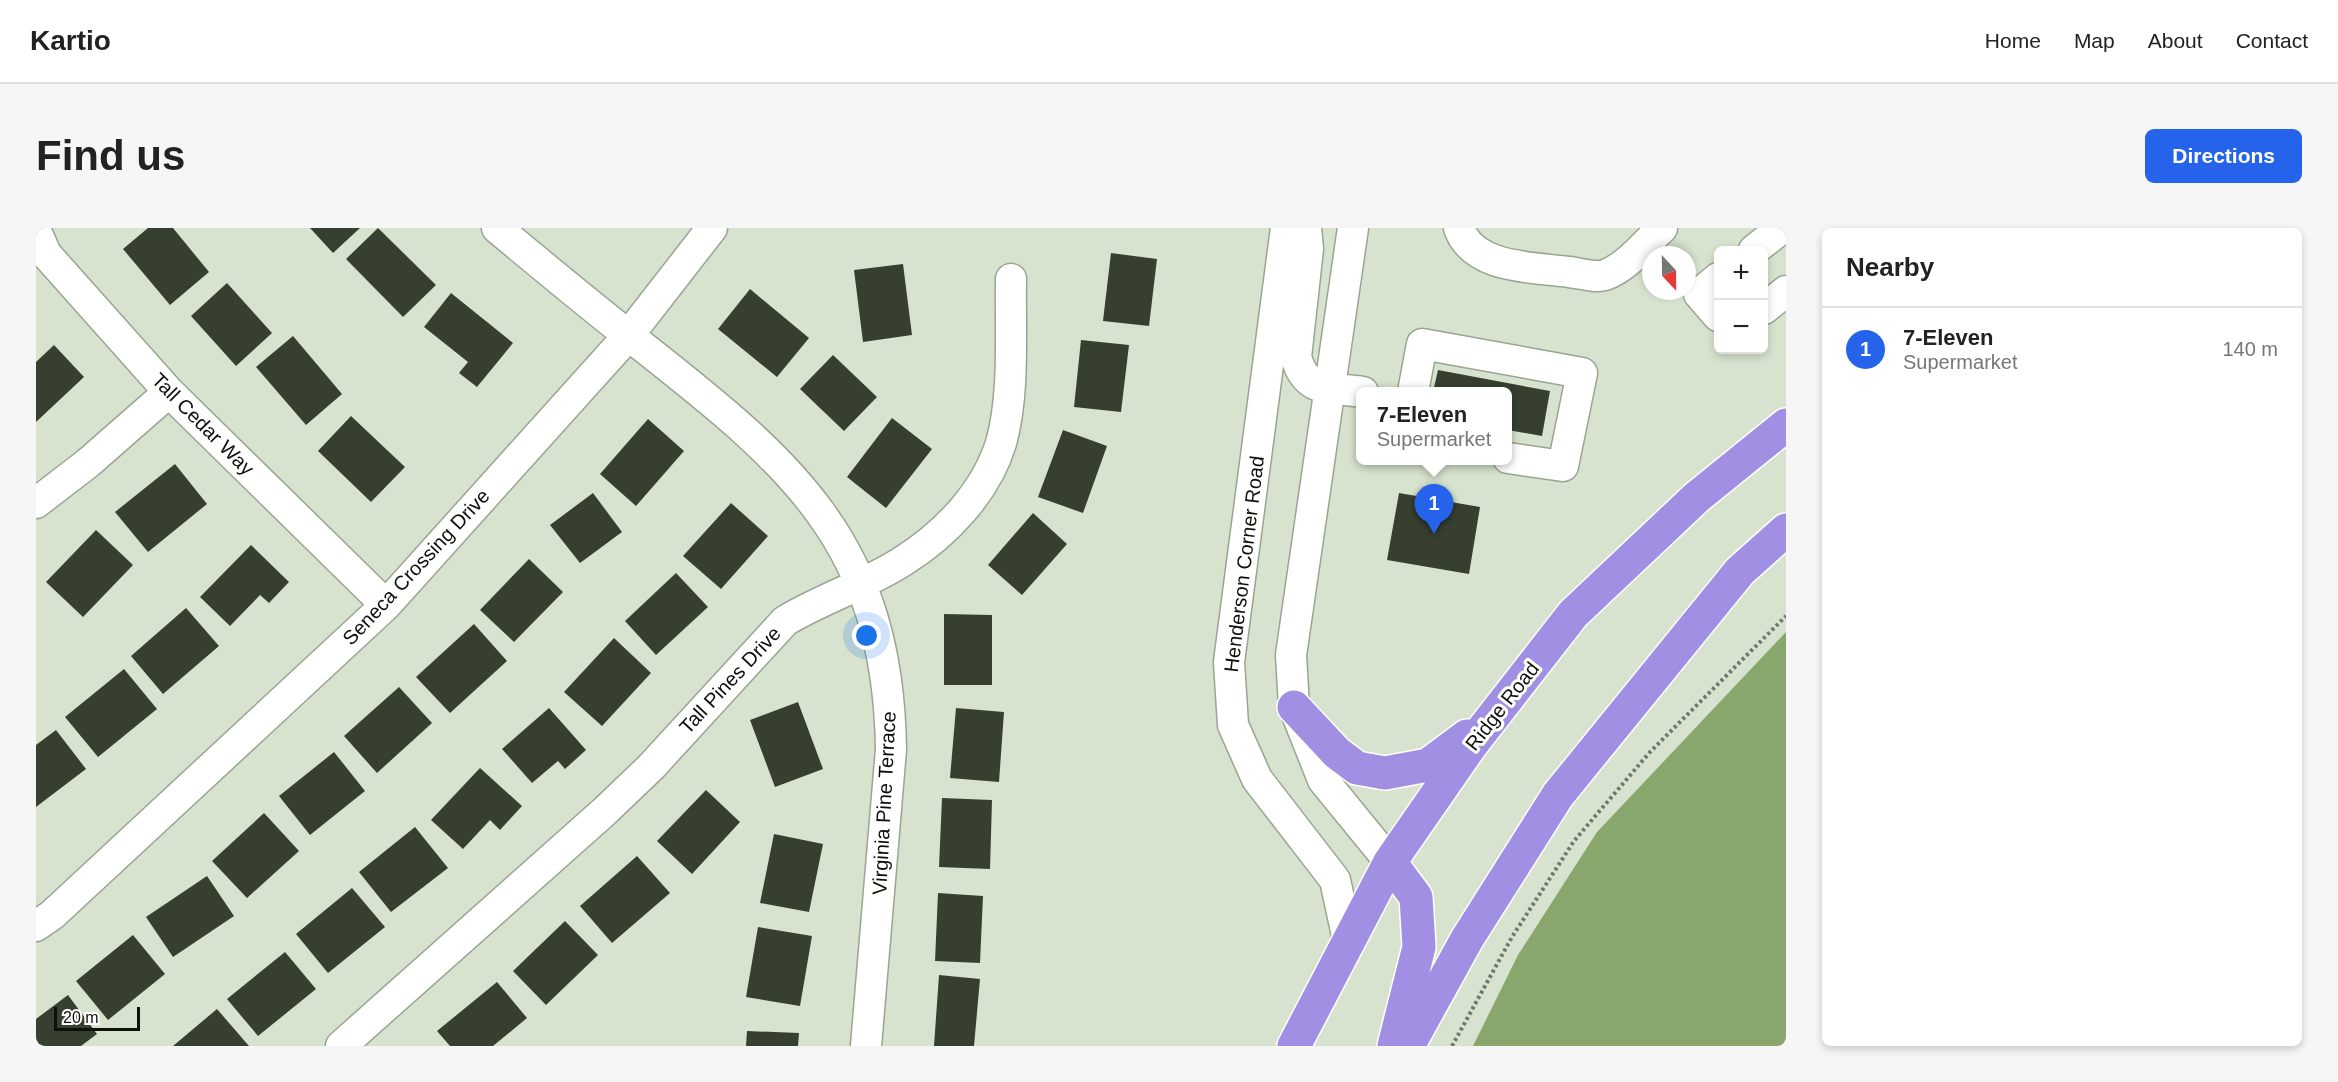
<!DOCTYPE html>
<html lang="en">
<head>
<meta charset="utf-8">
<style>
	:root { --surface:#fff; --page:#f6f6f6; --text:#222; --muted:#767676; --line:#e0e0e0; --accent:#2563eb }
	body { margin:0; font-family:Arial,sans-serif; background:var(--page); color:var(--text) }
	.controls { position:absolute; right:18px; top:18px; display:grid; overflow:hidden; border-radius:9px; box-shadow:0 3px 9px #0003 }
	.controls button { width:54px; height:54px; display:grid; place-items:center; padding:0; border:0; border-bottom:2px solid var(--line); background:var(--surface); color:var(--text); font:30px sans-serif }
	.compass { position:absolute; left:1606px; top:18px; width:54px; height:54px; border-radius:50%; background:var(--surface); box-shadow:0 3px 9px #0003; rotate:158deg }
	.scale { position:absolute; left:18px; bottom:15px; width:86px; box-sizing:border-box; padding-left:6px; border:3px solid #0d110a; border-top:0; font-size:16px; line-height:21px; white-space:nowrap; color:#0d110a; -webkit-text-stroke:4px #fff; paint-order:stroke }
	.you { position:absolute; left:831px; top:408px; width:21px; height:21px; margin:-15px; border:4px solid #fff; border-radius:50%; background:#1a73e8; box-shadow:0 0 0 9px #1a73e833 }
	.badge { display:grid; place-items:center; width:39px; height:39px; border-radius:50%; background:var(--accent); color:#fff; font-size:20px; font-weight:700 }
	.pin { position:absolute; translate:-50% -50px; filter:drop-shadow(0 2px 3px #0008) }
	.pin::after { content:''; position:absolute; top:32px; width:21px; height:18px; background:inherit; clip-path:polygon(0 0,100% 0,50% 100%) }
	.popup { position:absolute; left:1320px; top:159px; width:156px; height:78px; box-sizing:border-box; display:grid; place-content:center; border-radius:9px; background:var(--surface); filter:drop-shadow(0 2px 4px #0005); font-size:20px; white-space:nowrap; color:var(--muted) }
	.popup b { font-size:22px; color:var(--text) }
	.popup::after { content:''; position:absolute; left:50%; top:100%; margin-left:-12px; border:12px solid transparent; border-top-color:var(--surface) }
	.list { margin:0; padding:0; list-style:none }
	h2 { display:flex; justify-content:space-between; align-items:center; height:78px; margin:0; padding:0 24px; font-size:26px }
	h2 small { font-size:20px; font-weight:400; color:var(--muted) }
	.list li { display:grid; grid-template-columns:39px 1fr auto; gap:18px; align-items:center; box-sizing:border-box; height:84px; padding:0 24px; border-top:2px solid var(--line) }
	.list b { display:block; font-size:22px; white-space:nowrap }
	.list p { margin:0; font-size:20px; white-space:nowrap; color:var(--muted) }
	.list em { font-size:20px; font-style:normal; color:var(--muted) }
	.map { position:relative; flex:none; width:1750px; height:818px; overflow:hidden; border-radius:9px }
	header { display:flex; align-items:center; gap:36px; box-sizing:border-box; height:84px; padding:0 30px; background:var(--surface); border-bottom:2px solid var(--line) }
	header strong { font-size:28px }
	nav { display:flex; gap:33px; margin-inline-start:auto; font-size:21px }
	.intro { display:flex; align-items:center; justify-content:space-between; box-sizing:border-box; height:144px; padding:0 36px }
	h1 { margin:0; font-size:42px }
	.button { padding:15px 27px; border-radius:9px; background:var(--accent); color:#fff; font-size:21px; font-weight:700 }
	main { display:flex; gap:36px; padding:0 36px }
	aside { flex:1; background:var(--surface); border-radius:9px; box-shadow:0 3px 9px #0003 }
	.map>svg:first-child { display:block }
</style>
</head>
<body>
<header>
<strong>Kartio</strong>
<nav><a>Home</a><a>Map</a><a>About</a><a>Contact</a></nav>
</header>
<div class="intro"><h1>Find us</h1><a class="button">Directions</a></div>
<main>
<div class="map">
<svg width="1750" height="818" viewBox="0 0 1750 818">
	<rect width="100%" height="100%" fill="#d7e3ce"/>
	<path fill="#89a76d" d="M1750 404V818H1437L1482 727 1561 604Z"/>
	<path fill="#374030" d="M112 0H137L173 44 134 77 87 21Z
		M274 0H324L297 25Z
		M342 0 400 57 367 89 310 31Z
		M1075 25 1121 31 1113 98 1067 93Z
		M867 36 876 107 827 114 818 42Z
		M191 55 236 105 200 138 155 88Z
		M714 61 773 110 741 149 682 101Z
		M415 65 477 115 441 159 423 145 432 134 388 99Z
		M257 108 306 166 270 197 220 139Z
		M1045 112 1093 117 1085 184 1038 179Z
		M18 117 48 149 0 194V134Z
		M797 127 841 169 808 203 764 161Z
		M1402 142 1514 163 1506 208 1472 202V164H1397Z
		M315 188 369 239 335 274 282 223Z
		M856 190 896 221 850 280 811 249Z
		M612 191 648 223 600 278 564 246Z
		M1027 202 1071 218 1047 285 1002 269Z
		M139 236 171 276 112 324 79 284Z
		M557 265 586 304 544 335 514 297Z
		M1363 265 1444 279 1433 346 1351 332Z
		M695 275 732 308 685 361 647 328Z
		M997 285 1031 316 986 367 952 337Z
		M60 302 97 337 47 389 10 354Z
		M215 317 253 354 233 375 224 367 194 398 164 369Z
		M493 331 527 364 478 414 444 382Z
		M640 345 672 379 620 427 589 393Z
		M150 380 183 418 127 466 95 428Z
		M908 386 956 387V457H908Z
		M438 396 471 433 414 485 380 449Z
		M578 410 615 445 566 498 528 464Z
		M88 441 121 481 62 529 29 489Z
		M363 459 396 495 341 545 308 508Z
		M762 474 787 541 739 559 714 492Z
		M513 480 550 522 529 541 522 533 496 555 466 521Z
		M920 480 968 484 963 554 914 550Z
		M20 502 50 541 0 579V517Z
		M298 524 329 563 274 607 243 568Z
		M444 540 486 578 464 602 454 592 427 621 395 592Z
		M670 562 704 594 656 646 621 613Z
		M906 570 956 572 954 641 903 639Z
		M228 585 263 623 211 670 176 633Z
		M379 599 412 640 355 684 323 644Z
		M738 606 787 616 773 684 724 675Z
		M601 628 634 665 576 715 544 678Z
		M171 648 198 688 137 729 110 689Z
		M316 660 349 699 292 745 260 706Z
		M902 665 947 668 944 735 899 733Z
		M529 693 562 727 510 777 477 743Z
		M722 699 776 708 764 778 710 769Z
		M97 707 129 746 72 792 40 753Z
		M249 724 280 761 222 808 191 771Z
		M903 747 944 751 938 818H898Z
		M461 754 491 790 457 818H414L401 803Z
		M32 767 61 806 45 818H0V791Z
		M181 781 213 818H137Z
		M711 803 763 805 762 818H710Z"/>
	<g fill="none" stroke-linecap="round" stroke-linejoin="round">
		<defs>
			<path id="minor" d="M461 0C509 40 557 80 606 118 756 236 852 315 855 521L830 818
				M1250 0 1193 434 1197 497 1221 551 1299 652 1312 712
				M1270 0 1272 21 1260 129C1270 166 1294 159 1327 164
				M1317 0 1255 427 1258 479 1287 552 1354 634
				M1423 0C1437 41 1497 39 1533 44 1543 45 1559 50 1569 47 1591 39 1609 16 1626 0
				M0 3 10 26 133 164 350 377
				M1718 22 1746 0
				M1682 50 1663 66 1682 88
				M1728 81 1750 63
				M1377 164 1386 116 1546 145 1527 238 1472 230
				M0 275 52 235 133 164
				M0 698 16 687 350 377 592 108 676 0
				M305 818 569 583 615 539 749 393C787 370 830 357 867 333 910 306 950 264 965 215 979 166 974 102 975 51"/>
			<path id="highway" d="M1258 479 1301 525 1321 540 1349 545 1392 537 1431 508
				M1354 634 1380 669 1383 719 1358 818
				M1258 818 1354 634 1435 517 1537 386 1661 269 1750 197
				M1372 818 1431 711 1522 567 1704 343 1750 302"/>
		</defs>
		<use href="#minor" stroke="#9aa591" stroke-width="33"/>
		<use href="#highway" stroke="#fff" stroke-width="36"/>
		<path stroke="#70786a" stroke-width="4" stroke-dasharray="3 3" stroke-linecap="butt" d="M1416 818 1476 709 1538 613 1614 524 1750 388"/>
		<use href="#minor" stroke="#fff" stroke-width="30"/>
		<use href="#highway" stroke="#a18fe3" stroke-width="33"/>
	</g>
	<g text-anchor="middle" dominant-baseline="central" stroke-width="6" stroke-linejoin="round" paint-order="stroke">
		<g font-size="20" fill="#0d110a" stroke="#fff">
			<text transform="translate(167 196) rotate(45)">Tall Cedar Way</text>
			<text transform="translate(1208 336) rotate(-83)">Henderson Corner Road</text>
			<text transform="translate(380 339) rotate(-47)">Seneca Crossing Drive</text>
			<text transform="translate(694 452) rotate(-47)">Tall Pines Drive</text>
			<text transform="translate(1466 478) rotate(-52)">Ridge Road</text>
			<text transform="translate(848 575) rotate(-87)">Virginia Pine Terrace</text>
		</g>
	</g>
</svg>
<div class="controls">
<button>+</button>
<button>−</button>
</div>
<svg class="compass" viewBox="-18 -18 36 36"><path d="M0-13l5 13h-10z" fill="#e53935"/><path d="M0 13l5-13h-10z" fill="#767676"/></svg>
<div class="scale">20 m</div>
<div class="you"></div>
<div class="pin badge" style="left:1398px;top:306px">1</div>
<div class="popup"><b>7-Eleven</b>Supermarket</div>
</div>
<aside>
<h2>Nearby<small></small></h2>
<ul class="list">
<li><span class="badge">1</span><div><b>7-Eleven</b><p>Supermarket</p></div><em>140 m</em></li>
</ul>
</aside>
</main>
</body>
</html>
